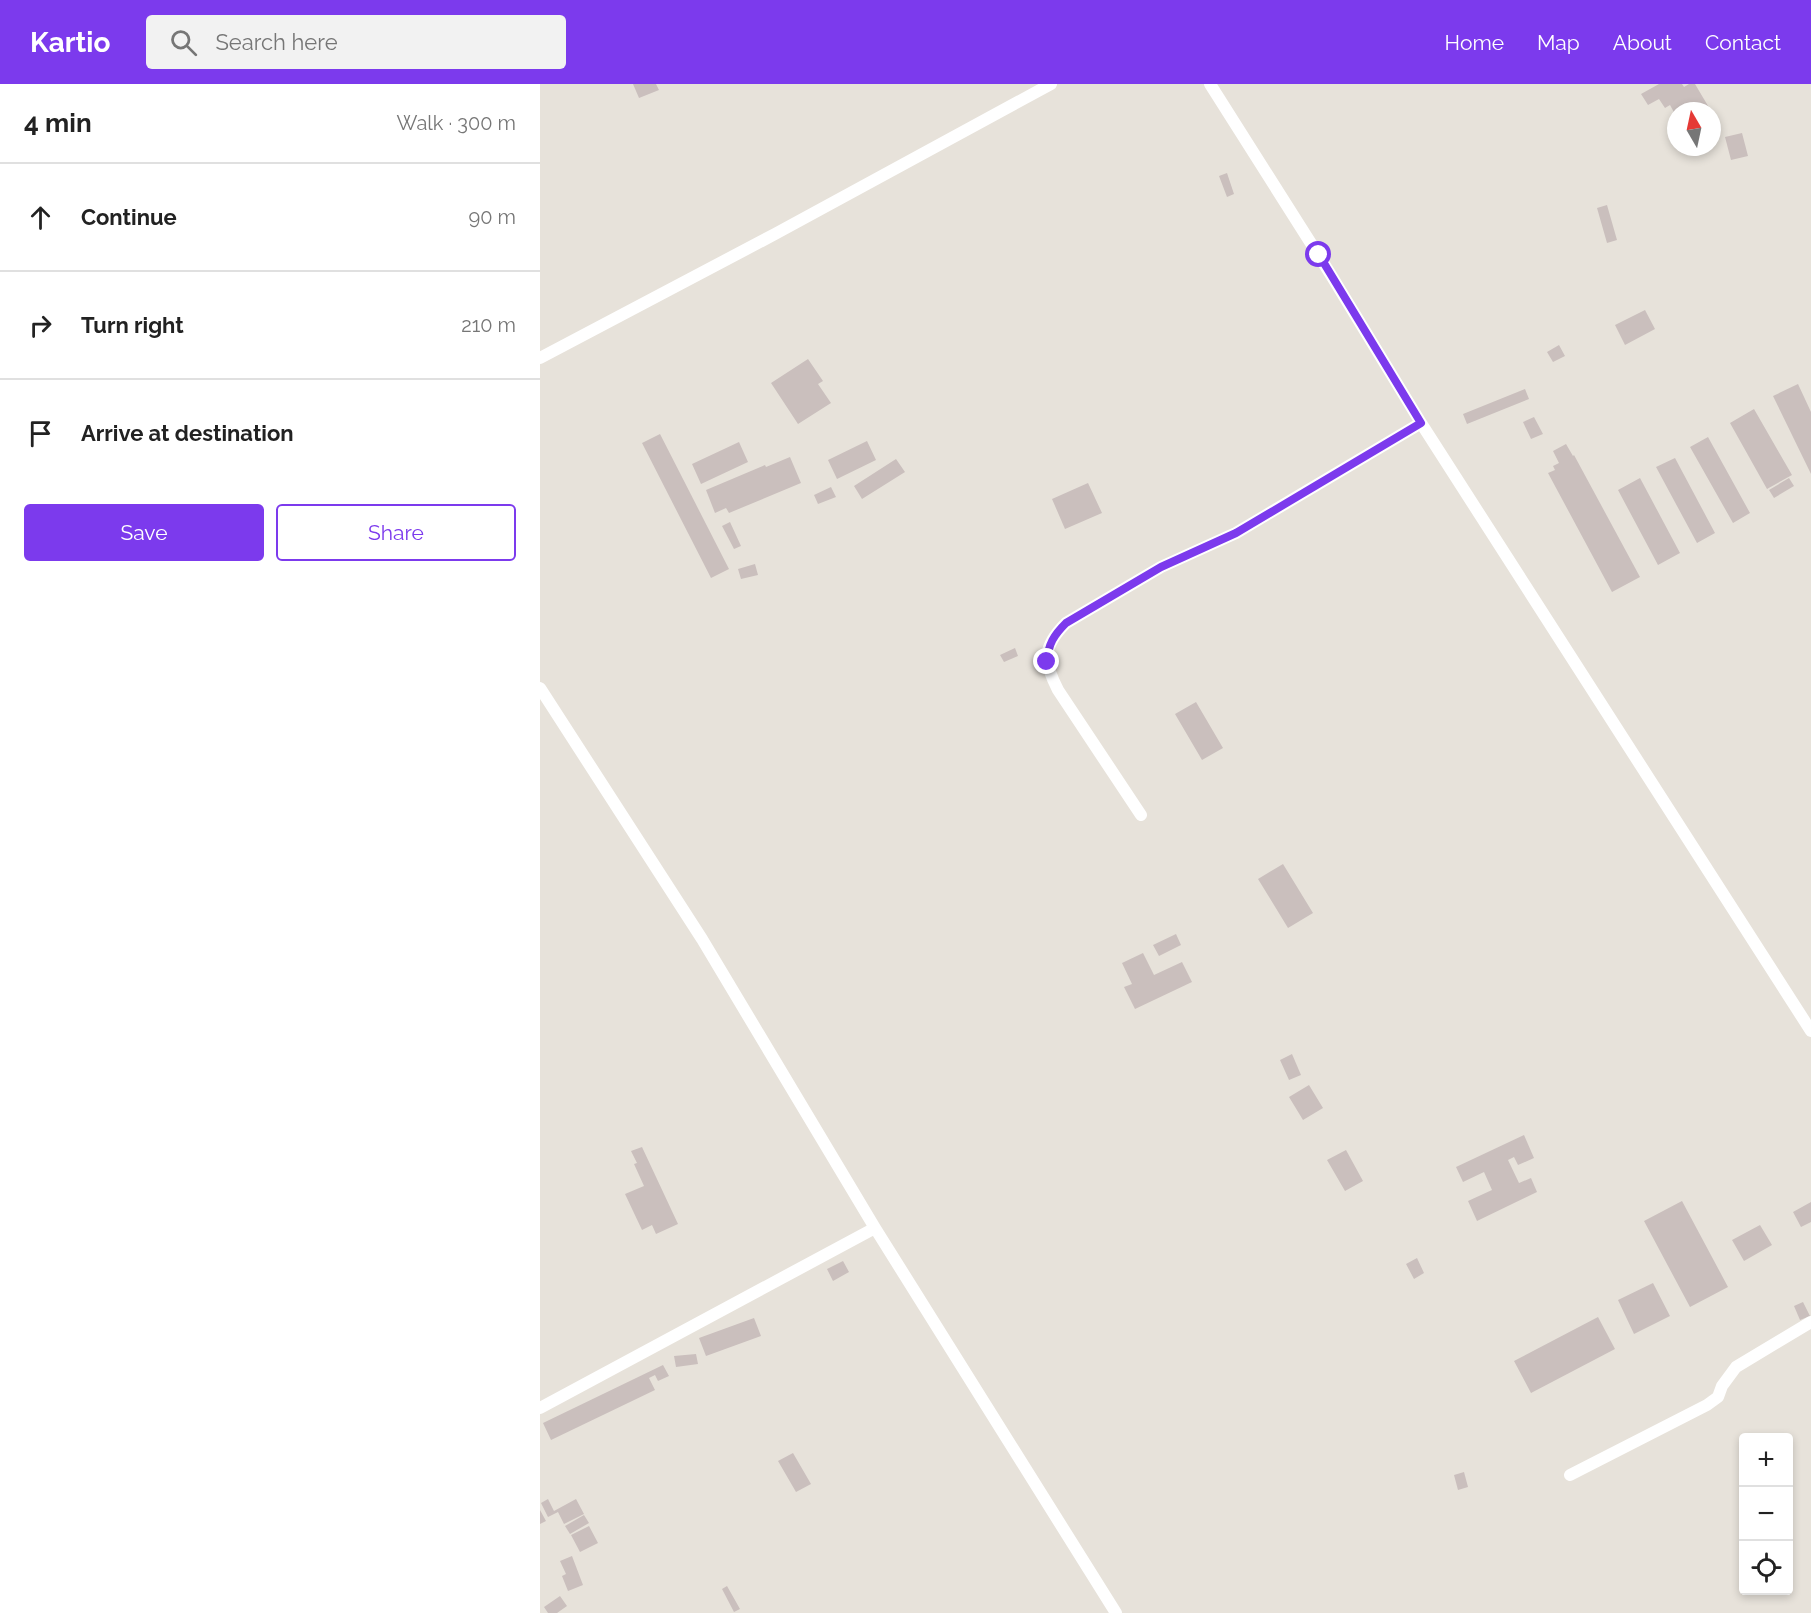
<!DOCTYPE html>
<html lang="en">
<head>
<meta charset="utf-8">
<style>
	:root { --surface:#fff; --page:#f2f2f2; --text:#222; --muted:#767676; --line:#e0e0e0; --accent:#7c3aed }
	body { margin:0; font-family:Raleway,sans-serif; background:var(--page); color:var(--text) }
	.controls { position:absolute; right:18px; bottom:18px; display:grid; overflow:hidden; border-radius:6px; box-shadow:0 3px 9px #0003 }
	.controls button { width:54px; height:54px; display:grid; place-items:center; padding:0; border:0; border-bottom:2px solid var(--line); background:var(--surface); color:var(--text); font:30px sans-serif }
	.compass { position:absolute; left:1127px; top:18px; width:54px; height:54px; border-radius:50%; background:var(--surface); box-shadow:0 3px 9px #0003; rotate:351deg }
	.stop { position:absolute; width:18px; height:18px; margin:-14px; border:4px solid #7c3aed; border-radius:50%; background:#fff }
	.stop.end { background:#7c3aed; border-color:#fff; box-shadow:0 2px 6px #0008 }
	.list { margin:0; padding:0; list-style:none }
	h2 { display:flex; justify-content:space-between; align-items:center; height:78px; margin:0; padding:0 24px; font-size:26px }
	h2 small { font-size:20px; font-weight:400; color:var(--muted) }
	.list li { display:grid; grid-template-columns:39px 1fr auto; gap:18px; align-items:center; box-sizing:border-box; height:108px; padding:0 24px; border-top:2px solid var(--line) }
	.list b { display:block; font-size:22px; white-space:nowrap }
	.list em { font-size:20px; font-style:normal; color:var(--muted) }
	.actions { display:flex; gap:12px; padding:18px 24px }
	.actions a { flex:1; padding:14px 0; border:2px solid var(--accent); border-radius:6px; text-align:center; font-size:21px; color:var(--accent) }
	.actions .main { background:var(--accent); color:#fff }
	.icon { flex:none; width:33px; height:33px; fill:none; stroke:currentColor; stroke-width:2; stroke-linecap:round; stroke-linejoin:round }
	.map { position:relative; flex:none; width:1271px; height:1529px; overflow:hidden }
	header { display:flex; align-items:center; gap:36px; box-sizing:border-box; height:84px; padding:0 30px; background:var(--accent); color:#fff }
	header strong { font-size:28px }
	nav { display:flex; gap:33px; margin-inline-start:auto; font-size:21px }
	.search { width:420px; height:54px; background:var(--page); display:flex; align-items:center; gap:15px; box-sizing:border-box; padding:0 21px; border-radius:6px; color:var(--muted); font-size:22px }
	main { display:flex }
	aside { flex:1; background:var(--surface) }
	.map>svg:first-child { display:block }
</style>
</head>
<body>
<header>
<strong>Kartio</strong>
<div class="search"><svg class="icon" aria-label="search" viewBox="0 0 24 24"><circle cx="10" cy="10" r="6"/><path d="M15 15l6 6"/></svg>Search here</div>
<nav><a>Home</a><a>Map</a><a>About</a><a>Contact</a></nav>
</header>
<main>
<aside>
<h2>4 min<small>Walk · 300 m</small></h2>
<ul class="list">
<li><svg class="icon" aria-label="ahead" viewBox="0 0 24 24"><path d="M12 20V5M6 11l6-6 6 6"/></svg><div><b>Continue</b></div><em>90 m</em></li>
<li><svg class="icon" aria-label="right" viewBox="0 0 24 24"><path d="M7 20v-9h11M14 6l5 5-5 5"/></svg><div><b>Turn right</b></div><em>210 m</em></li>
<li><svg class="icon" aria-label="arrive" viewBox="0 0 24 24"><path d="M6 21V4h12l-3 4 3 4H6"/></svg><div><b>Arrive at destination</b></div></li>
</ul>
<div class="actions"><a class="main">Save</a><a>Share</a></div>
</aside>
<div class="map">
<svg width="1271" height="1529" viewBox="0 0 1271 1529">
	<rect width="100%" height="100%" fill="#e7e2da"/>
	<path fill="#cabfbd" d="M93 0H116L119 6 99 14Z
		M1119 0H1142L1144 3 1149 0H1155L1171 27H1136V32L1130 21 1125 24 1119 15 1108 21 1101 10Z
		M1202 49 1208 72 1191 76 1185 53Z
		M687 89 694 110 687 113 679 92Z
		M1067 121 1077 156 1067 159 1057 124Z
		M1105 226 1115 245 1085 261 1075 241Z
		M1019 261 1025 272 1013 278 1007 268Z
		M268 275 283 297 278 300 291 319 258 340 231 299Z
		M1258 300 1271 328V390L1233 312Z
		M985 305 989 315 927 340 923 330Z
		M1214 325 1252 391 1227 405 1190 339Z
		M994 333 1003 350 991 355 983 338Z
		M120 350 189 485 171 494 102 359Z
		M1168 353 1210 429 1193 439 1150 363Z
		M327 357 336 376 297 395 288 376Z
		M199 358 208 378 161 400 152 380Z
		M1026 360 1033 372 1034 371 1100 493 1072 508 1008 389 1015 386 1013 382 1019 379 1013 367Z
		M250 373 261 399 189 429 186 424 175 429 166 406 225 381 226 383Z
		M1135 374 1175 449 1157 459 1116 383Z
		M356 375 365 388 322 415 314 402Z
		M1100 394 1140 469 1118 481 1078 406Z
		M1249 394 1254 402 1234 414 1229 406Z
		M548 399 562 429 525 445 512 415Z
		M291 403 296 413 278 420 274 411Z
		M190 438 201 462 194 465 182 442Z
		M215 480 218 491 201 495 198 485Z
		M475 564 478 572 464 578 460 571Z
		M656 618 683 664 662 676 635 630Z
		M743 780 773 829 748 844 718 795Z
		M636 850 641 861 619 872 613 861Z
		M603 869 614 891 642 878 652 898 595 925 584 903 592 900 582 879Z
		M752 970 761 991 749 996 740 976Z
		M769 1001 783 1024 763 1036 749 1013Z
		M984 1051 994 1074 978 1081 974 1073 968 1076 979 1099 991 1094 997 1108 937 1137 928 1117 952 1106 944 1088 923 1098 916 1083Z
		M102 1063 138 1140 116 1150 112 1141 102 1146 85 1110 104 1102 94 1080 97 1079 91 1067Z
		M806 1066 823 1097 805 1107 787 1076Z
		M1142 1117 1188 1203 1150 1223 1104 1137Z
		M1271 1118V1138L1261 1143 1253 1128Z
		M1220 1141 1232 1161 1204 1177 1192 1156Z
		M877 1174 884 1189 874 1195 866 1180Z
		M303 1177 309 1188 293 1197 287 1185Z
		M1113 1199 1130 1232 1094 1250 1078 1216Z
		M1263 1218 1270 1232 1260 1236 1254 1222Z
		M1058 1233 1075 1265 991 1309 974 1277Z
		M214 1234 221 1252 166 1272 159 1254Z
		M156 1270 158 1280 136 1283 134 1272Z
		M123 1281 129 1292 118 1297 115 1291 109 1294 115 1306 11 1356 3 1339Z
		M253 1369 271 1400 256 1408 238 1377Z
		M924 1388 928 1403 918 1406 914 1391Z
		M8 1415 14 1427 36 1415 44 1430 24 1440 18 1428 8 1433 1 1419Z
		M0 1426 6 1437 0 1440Z
		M44 1431 49 1439 30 1450 25 1442Z
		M49 1442 58 1459 40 1468 31 1451Z
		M32 1472 43 1501 28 1507 22 1492 26 1490 20 1477Z
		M187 1502 200 1525 194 1528 182 1505Z
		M20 1512 27 1522 17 1529H8L4 1523Z"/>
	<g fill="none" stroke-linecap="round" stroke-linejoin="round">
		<path stroke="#fff" stroke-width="12" d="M670 0 791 191 881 339 1271 947
			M0 274 235 150 511 0
			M0 604 162 855 335 1144 576 1529
			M601 731 518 606C503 577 502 563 526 539L621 483 696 449 881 339
			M0 1324 335 1144
			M1030 1391 1167 1321 1178 1313 1182 1302 1196 1283 1271 1238"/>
	</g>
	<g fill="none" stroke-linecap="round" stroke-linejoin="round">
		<path stroke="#7c3aed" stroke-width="8" d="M507 578C508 560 514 551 526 539L621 483 696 449 881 339 779 171"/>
	</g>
</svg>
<div class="controls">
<button>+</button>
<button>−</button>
<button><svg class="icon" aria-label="locate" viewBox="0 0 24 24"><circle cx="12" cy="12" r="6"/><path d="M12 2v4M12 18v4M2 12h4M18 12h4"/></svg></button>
</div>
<svg class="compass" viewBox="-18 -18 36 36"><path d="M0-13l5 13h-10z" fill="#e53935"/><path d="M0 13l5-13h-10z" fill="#767676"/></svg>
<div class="stop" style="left:779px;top:171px"></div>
<div class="stop end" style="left:507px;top:578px"></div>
</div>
</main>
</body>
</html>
